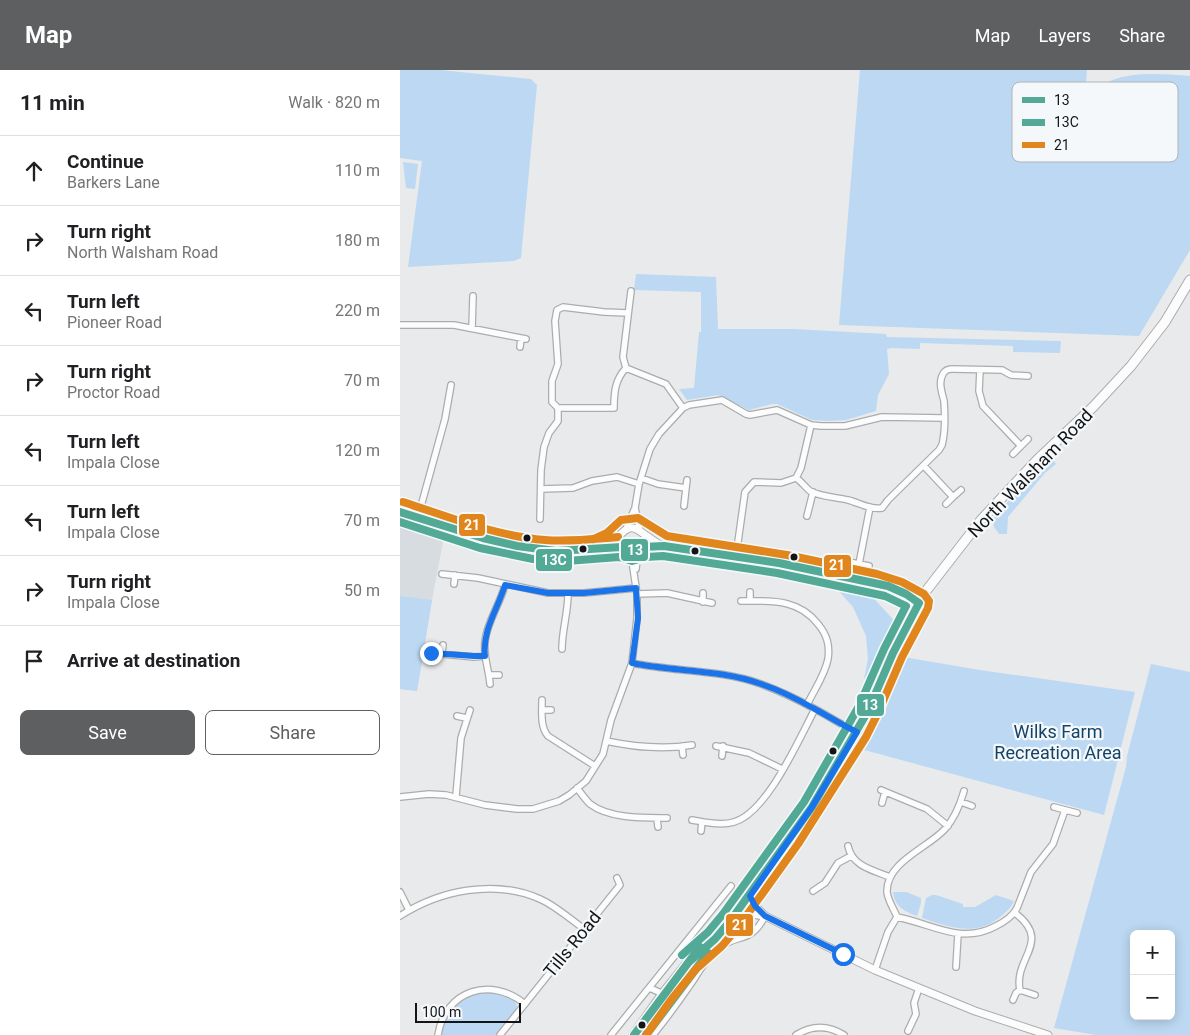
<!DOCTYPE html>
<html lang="en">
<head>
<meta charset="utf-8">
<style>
	:root { --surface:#fff; --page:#f6f6f6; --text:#202124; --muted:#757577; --line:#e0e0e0; --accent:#5e5f60 }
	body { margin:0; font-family:Roboto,sans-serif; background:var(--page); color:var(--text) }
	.controls { position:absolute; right:15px; bottom:15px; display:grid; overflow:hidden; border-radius:8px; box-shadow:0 2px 12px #0003 }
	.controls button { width:45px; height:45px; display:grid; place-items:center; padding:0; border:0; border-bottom:1px solid var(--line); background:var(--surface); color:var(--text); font:25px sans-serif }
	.scale { position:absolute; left:15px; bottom:12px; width:106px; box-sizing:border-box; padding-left:5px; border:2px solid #131415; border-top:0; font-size:14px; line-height:18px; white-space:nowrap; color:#131415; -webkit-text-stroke:4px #f5f8fa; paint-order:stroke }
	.stop { position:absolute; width:15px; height:15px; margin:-11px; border:4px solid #1a73e8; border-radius:50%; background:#fff }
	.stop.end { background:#1a73e8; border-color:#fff; box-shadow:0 1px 5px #0008 }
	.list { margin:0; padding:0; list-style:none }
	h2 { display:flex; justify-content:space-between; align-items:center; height:65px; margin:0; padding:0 20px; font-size:21px }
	h2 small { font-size:16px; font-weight:400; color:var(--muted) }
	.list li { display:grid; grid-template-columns:32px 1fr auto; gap:15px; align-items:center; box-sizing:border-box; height:70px; padding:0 20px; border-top:1px solid var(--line) }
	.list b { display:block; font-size:19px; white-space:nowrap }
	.list p { margin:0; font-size:16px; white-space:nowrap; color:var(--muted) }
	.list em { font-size:16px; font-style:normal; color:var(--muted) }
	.actions { display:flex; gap:10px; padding:15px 20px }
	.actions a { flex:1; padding:11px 0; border:1px solid var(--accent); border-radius:8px; text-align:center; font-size:18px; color:var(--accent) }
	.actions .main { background:var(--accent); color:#fff }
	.icon { flex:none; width:28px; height:28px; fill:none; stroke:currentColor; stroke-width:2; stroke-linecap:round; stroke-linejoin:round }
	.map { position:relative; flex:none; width:790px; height:965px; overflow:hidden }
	header { display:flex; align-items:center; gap:30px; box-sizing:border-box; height:70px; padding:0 25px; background:var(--accent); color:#fff }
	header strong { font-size:24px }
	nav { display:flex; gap:28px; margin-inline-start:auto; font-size:18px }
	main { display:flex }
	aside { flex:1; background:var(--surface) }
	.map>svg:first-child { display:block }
</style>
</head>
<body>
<header>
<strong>Map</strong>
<nav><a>Map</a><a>Layers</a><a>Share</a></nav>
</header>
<main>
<aside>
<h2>11 min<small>Walk · 820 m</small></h2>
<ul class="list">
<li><svg class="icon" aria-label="ahead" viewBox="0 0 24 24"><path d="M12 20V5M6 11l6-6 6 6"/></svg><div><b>Continue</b><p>Barkers Lane</p></div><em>110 m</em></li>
<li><svg class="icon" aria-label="right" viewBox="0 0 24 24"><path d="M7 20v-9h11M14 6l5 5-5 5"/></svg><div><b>Turn right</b><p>North Walsham Road</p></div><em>180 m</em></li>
<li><svg class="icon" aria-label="left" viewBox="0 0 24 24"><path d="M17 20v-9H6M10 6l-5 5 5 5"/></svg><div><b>Turn left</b><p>Pioneer Road</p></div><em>220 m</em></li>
<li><svg class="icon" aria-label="right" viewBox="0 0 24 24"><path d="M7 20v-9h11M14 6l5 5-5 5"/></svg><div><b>Turn right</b><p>Proctor Road</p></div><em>70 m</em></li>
<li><svg class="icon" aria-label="left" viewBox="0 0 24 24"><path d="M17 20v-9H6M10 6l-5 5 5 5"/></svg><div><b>Turn left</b><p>Impala Close</p></div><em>120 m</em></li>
<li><svg class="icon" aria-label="left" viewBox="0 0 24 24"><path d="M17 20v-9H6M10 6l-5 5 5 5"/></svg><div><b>Turn left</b><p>Impala Close</p></div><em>70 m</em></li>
<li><svg class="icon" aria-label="right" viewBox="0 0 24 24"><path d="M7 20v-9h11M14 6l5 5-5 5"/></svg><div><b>Turn right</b><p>Impala Close</p></div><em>50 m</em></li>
<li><svg class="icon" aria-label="arrive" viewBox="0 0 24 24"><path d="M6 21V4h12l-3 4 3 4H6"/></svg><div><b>Arrive at destination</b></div></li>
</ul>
<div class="actions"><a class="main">Save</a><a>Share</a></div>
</aside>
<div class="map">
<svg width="790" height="965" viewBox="0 0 790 965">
	<rect width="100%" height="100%" fill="#e9eaec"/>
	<path fill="#d7dce1" d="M0 451 45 462 32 530 17 621 0 619Z"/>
	<path fill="#bcd8f2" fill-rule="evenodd" d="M0 0H40L131 9 137 15 121 188 114 191 8 197 22 91 0 88Z
		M460 0H687L685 27C714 0 749 3 790 6V180L739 266 439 255Z
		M3 92 18 94 15 119 6 118Z
		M236 204 316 207 318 259H394L486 264 487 267 661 271 660 283 613 282V276L520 273V279L491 278 487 279 489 304 478 325 476 341 446 350 429 351 412 350 377 334H372L349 340 318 325 287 330 279 319 294 318 299 262H301V222L234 220Z
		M652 388 656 394 645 403 608 447 607 464H599L594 457 593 448 641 395Z
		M419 509 438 512 469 523 498 555 474 598 464 609 468 589 466 566 453 537 437 519Z
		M0 526 32 530 17 621 0 619Z
		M503 587 580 600 735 622 704 745 457 678Z
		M751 594 790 602V965H696L654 958 726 697 727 686ZM734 864H771V946H734Z
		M493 822H506L521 828V833L517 846C504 841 495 837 493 822Z
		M532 825H536L563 834V837H575L596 825 614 831C611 838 605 843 599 848 574 867 549 857 522 848L526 828Z
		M83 921C92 922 122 925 116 940 114 947 102 959 97 965H41C45 940 61 929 83 921Z"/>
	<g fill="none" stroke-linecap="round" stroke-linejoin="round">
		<defs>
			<path id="minor" d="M231 221 223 287 226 298 266 314 283 338
				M0 255H54L126 269
				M72 258 73 226
				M120 277 121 268
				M226 298C215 310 214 322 214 338H158L152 332V311L158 294 155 251 157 240 163 237 204 242 228 243
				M580 300 579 321 583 336 621 376 628 369
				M613 384 621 376
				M524 396 553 427 561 420
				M241 408 258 414 286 418 284 436
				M396 408C401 411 405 417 410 421 421 427 436 427 448 430 460 433 470 440 482 438L488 430 539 380 542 375C545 363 545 344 544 331 542 323 538 312 543 304 545 300 548 299 552 299L602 300 611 305 628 306
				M286 418 287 410
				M141 419 173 418 192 411 217 407 239 414
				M546 434 553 427
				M407 446 413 422
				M18 447 45 349 51 315
				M140 449 141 400 144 377 149 363 158 351V338
				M226 459 234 440
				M240 461 235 438 239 414 250 379 259 364 283 338 289 335 322 330 346 344 350 345 377 340 411 355 421 356H445L482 347 544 348
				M336 486 345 422 354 412 381 413 396 408 401 398 411 355
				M449 492 459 494
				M469 496 459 494 470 437
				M236 499 238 480
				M42 504 78 508 148 523H184L236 518
				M54 514 55 505
				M237 524 267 523 312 533
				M341 531C370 531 398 528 418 554 427 565 430 575 428 589 425 605 414 620 407 635
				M350 531V522
				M303 532V523
				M162 579C162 560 168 543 168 524
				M31 583 74 587 85 586
				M42 584 43 575
				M232 593C275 602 319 599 361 614 380 621 399 630 417 640 430 647 443 656 457 662
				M89 605H99
				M90 614C89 600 83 586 85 571 87 552 100 534 105 515
				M142 630C142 642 140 657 148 666L195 696
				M142 640H151
				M57 646 66 648
				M206 671C235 677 262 680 292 675
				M282 676 283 685
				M316 676 349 683 382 699
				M322 686 323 676
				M177 718C181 723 185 729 190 734 210 749 244 748 267 748
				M481 720 527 739 548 756
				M56 726 61 668 70 640
				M0 727 29 724 46 725 85 735 117 739H133L159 731 169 725 186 711 203 684 211 650 232 593 237 548V524L232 491 226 481
				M561 732 572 736
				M482 733 485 722
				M654 737 677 743
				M257 748 258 757
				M292 750C305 752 321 756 334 752 367 743 399 669 415 639
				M301 761 302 752
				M448 776C452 796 472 800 490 807
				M413 821 425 813 438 793 451 786
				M0 822 9 840
				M0 846C40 820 95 809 140 829 156 836 170 849 184 859
				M497 847C533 854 561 875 596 856 604 852 613 846 617 838L631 802 653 774 665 740
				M556 897 558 864
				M475 900 488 862 497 847C494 839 488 831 487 822 486 792 528 778 545 759 555 748 560 735 564 721
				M250 918 263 924
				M620 920 635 925
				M613 930 616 923 620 920C613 888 653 872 615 843
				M508 961 516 944 514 933 519 918
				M38 965C45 920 91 906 125 934
				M100 965 220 815 217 808
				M211 965 331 816
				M253 965C265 950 277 934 288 918 298 905 305 888 319 878 338 863 351 874 365 846
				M396 965C412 955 428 955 444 965"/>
			<path id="tertiary" d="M0 442C44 455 88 473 134 479 163 483 193 479 222 477 229 483 235 483 242 477L264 476 379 493 488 516 506 524 519 533
				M201 477C206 475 211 473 215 469 222 464 228 453 238 460 246 465 253 471 261 475
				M347 826H350L355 836 365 846 475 900 575 941 648 965
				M341 831C344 843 354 845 365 846"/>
			<path id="secondary" d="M299 879 357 800 383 771
				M289 892 315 869 331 850 390 769 412 737 468 641 493 583 526 521 581 450 637 390 693 337 731 296 765 252 790 210
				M234 965 263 924 291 889"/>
		</defs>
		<use href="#minor" stroke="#abacad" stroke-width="8"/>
		<use href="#tertiary" stroke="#abacad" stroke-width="9"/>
		<use href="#secondary" stroke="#abacad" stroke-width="11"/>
		<use href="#minor" stroke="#fcfcfc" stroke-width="5.5"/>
		<use href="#tertiary" stroke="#fcfcfc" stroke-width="7"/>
		<use href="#secondary" stroke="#fcfcfc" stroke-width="9"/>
		<defs>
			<path id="bus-1" d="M0 442 83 468 117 476 156 481 222 477 232 481 242 477 264 476 379 493 488 516 506 524 519 533 493 583 468 641 412 737 331 850 315 869 289 892
				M234 965 300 877"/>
			<path id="bus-2" d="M0 452 80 478 133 489 167 491 219 487 232 491 246 487 263 486 377 503 485 526 506 536 484 579 459 636 404 732 323 844 308 862 282 885
				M246 965 308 883"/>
			<path id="bus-3" d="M3 432C49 447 96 466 145 470 169 472 194 469 218 467
				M194 469 207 463 221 450 238 448 267 466 387 485 477 504 502 512 524 524 529 531 528 538 502 587 477 645 466 667 398 774 339 856 322 876 296 899 271 930 246 965"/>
		</defs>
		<use href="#bus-1" stroke="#f5f8fa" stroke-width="11"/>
		<use href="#bus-2" stroke="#f5f8fa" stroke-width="11"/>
		<use href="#bus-3" stroke="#f5f8fa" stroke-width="11"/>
		<use href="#bus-1" stroke="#52a996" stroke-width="8"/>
		<use href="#bus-2" stroke="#52a996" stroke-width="8"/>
		<use href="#bus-3" stroke="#e0861c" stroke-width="8"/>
	</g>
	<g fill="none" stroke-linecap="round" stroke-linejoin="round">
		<path stroke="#1a73e8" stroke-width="6" d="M31 583 74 586H85C82 560 98 539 105 515L148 523H184L236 518 238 548 232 593C275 602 319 599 361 614 379 620 397 629 413 638 428 646 442 655 457 662L412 737 350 826 355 836 365 846 443 884"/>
	</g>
	<g fill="#131415" stroke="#f5f8fa" stroke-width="2">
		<circle cx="127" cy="468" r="4.5"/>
		<circle cx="183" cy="479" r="4.5"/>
		<circle cx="295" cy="481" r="4.5"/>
		<circle cx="394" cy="487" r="4.5"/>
		<circle cx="433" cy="681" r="4.5"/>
		<circle cx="242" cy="955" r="4.5"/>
	</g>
	<g text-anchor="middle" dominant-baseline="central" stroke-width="4.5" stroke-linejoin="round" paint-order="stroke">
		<g font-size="18" fill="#131415" stroke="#f5f8fa">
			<text transform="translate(630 403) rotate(-46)">North Walsham Road</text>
			<text transform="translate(172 874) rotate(-51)">Tills Road</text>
		</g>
		<g font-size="18" fill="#134468" stroke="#f5f8fa">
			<text x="658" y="661">Wilks Farm<tspan x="658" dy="21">Recreation Area</tspan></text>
		</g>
	</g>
	<rect x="612" y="12" width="166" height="80" rx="8" fill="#f5f8fa" stroke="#b1b4b5" stroke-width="1"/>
	<rect x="622" y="27" width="23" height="6" fill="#52a996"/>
	<rect x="622" y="49" width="23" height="7" fill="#52a996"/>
	<rect x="622" y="72" width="23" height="6" fill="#e0861c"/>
	<g font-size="14" fill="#131415">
		<text x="654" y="35">13</text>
		<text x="654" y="57">13C</text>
		<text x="654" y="80">21</text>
	</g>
	<g stroke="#f5f8fa" stroke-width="2">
		<rect x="58" y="443" width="28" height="24" rx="5" fill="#e0861c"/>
		<rect x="220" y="468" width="29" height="24" rx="5" fill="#52a996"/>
		<rect x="135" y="478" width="38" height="24" rx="5" fill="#52a996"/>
		<rect x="423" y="484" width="29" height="24" rx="5" fill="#e0861c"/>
		<rect x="456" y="623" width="29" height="24" rx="5" fill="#52a996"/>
		<rect x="325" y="843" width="29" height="24" rx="5" fill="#e0861c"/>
	</g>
	<g font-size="14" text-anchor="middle" font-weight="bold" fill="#fff">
		<text x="72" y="460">21</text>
		<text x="235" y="485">13</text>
		<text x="154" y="495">13C</text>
		<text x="437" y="500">21</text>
		<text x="470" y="640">13</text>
		<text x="340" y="860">21</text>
	</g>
</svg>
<div class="controls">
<button>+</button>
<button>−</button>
</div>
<div class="scale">100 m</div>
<div class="stop" style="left:443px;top:884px"></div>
<div class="stop end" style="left:31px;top:583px"></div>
</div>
</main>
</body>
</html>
